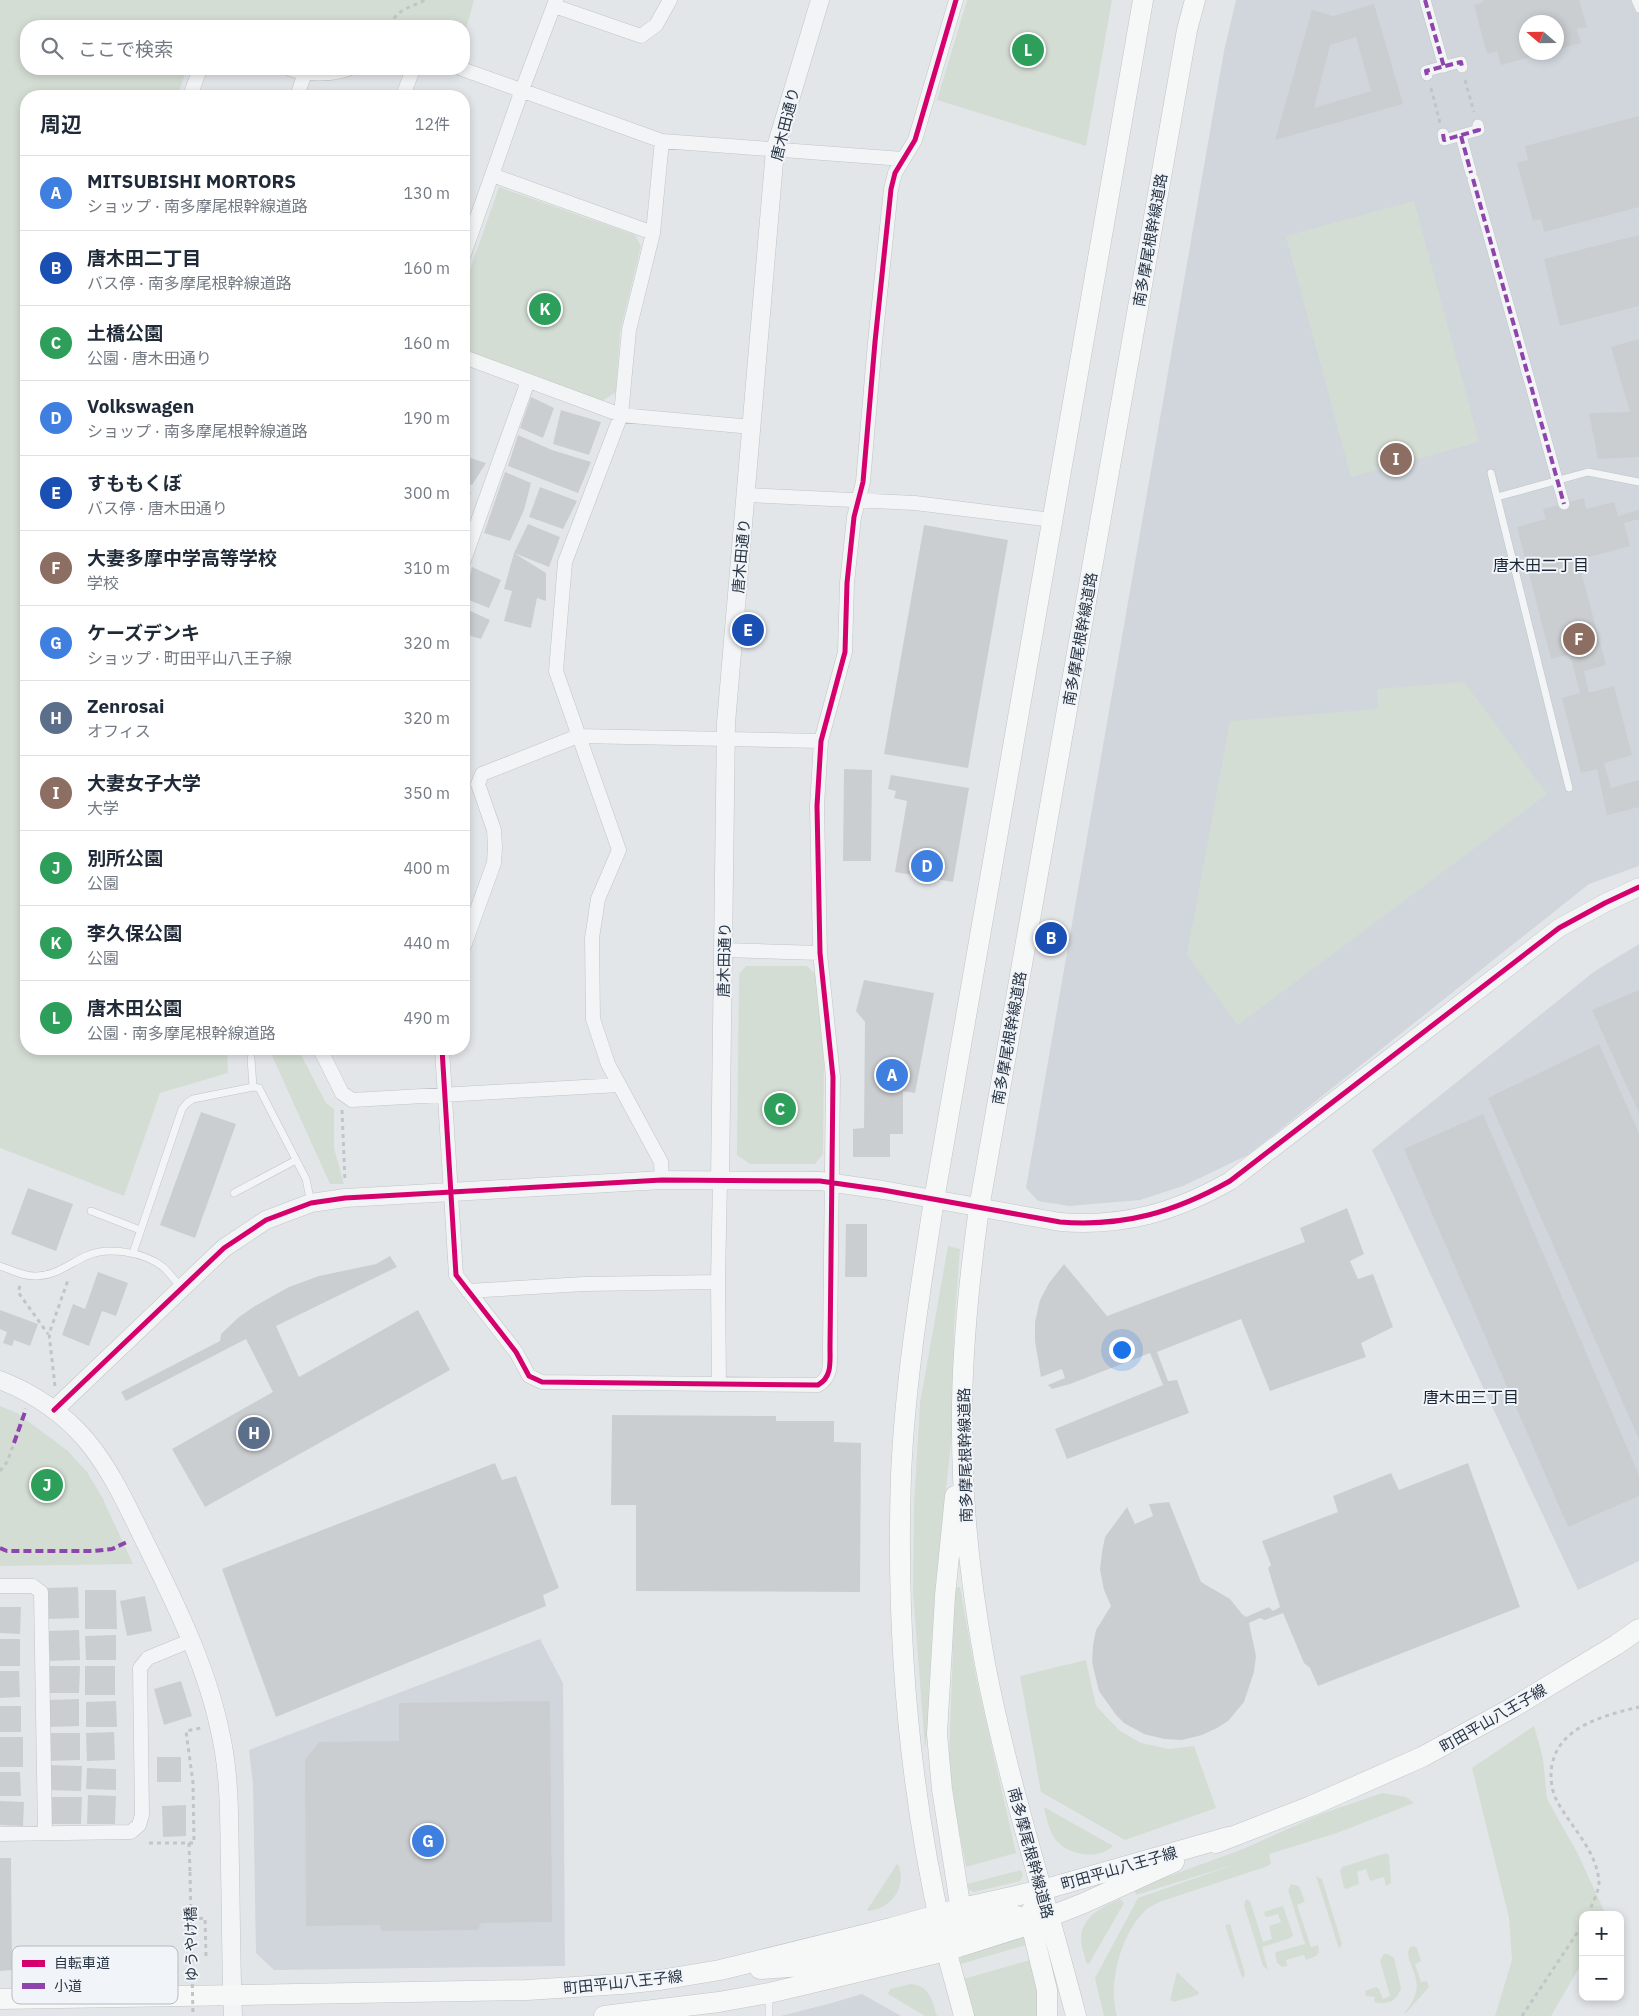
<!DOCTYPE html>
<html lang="ja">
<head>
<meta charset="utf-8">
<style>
	:root { --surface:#fff; --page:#f6f6f7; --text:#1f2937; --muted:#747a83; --line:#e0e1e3; --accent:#1a73e8 }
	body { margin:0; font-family:"IBM Plex Sans","Noto Sans JP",sans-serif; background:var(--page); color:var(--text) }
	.controls { position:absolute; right:15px; bottom:15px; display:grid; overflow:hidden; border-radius:10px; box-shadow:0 2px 8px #0003 }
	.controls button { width:45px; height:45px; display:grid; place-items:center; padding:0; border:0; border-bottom:1px solid var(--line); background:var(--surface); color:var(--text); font:25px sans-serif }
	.compass { position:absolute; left:1519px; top:15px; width:45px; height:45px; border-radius:50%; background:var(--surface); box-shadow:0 2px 8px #0003; rotate:290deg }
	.you { position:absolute; left:1121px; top:1349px; width:18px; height:18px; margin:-12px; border:4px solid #fff; border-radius:50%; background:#1a73e8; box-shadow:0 0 0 8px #1a73e833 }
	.badge { display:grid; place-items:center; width:32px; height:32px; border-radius:50%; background:var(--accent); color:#fff; font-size:16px; font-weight:700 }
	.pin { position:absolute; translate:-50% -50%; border:2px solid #fff; box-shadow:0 1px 5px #0006 }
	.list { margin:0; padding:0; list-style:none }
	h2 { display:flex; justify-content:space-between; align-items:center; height:65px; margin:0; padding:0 20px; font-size:21px }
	h2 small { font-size:16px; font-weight:400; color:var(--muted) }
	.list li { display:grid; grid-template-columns:32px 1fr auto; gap:15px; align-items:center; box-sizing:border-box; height:75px; padding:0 20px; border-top:1px solid var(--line) }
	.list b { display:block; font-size:19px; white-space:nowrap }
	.list p { margin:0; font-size:16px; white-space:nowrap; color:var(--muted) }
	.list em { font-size:16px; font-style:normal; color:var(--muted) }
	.icon { flex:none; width:28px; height:28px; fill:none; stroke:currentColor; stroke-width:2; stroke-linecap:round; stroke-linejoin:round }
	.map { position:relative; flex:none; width:1639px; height:2016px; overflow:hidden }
	.search { position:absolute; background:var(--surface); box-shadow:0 2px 8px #0003; left:20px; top:20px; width:450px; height:55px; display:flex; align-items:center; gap:12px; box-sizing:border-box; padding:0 18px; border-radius:20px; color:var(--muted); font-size:19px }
	.panel { position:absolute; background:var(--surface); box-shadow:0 2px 8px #0003; left:20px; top:90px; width:450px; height:965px; border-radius:20px }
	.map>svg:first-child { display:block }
</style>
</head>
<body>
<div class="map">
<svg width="1639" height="2016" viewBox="0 0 1639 2016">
	<rect width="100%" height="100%" fill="#e3e6e9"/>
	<path fill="#d0d6dc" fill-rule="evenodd" d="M1236 0H1639V866L1589 884 1248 1155 1183 1186 1140 1200 1069 1206 1038 1201 1026 1188 1224 51ZM1526 22H1556V52H1526Z
		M1639 944V1561L1578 1590 1372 1150 1595 971Z
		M540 1639 563 1683 565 1966 274 1970 256 1953 253 1784 249 1750Z
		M862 1994 901 2016H781L828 2004Z"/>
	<path fill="#d4ddd3" d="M0 0H474L464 36V26H26V69H187L177 96H26V1049H239L227 1050 228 1073 160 1093 124 1196 0 1148Z
		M967 0H1112L1086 146 937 100Z
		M499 187 635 235 641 246 620 332 616 392 602 401 464 350V287Z
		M1414 201 1479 442 1351 477 1286 236Z
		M1464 682 1547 794 1238 1025 1187 955 1230 721 1378 709 1377 689Z
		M746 966H807L816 975 824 1063 823 1154 815 1164H750L737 1155 739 974Z
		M269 1049H298L326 1103 334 1109V1148L344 1184H330Z
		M948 1246 960 1249 954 1329 953 1424 936 1582 929 1689V1723L925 1748 913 1592 914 1504 920 1403Z
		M0 1406 17 1413 68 1451 87 1472 102 1497 133 1564 0 1566Z
		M960 1587 976 1677 1016 1853 966 1867 954 1804 949 1760 955 1588Z
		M1086 1660 1096 1706 1120 1731 1141 1743 1169 1749 1194 1746 1216 1808 1125 1840 1041 1792 1020 1676Z
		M1534 1726 1543 1758 1547 1799 1578 1854 1606 1915H1583V1961L1551 2016H1495L1512 1960 1509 1918 1472 1768Z
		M1382 1793 1406 1797 1414 1803 1337 1833 1269 1854 1271 1863 1268 1866 1159 1902C1154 1905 1147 1908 1143 1913 1120 1937 1108 1985 1117 2016H1104L1095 1978 1138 1898 1233 1865 1136 1895 1134 1889 1243 1849 1321 1814Z
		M1044 1807 1113 1846C1096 1862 1061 1854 1052 1834 1048 1826 1046 1816 1044 1807Z
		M1386 1853 1389 1855 1391 1883 1386 1886 1384 1877 1370 1881 1366 1869 1357 1872 1359 1884 1347 1889 1344 1888 1340 1871 1342 1867Z
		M897 1864 899 1866C906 1888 892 1908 869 1911L867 1910Z
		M1021 1870 1023 1876 1020 1881 974 1892 969 1890 967 1884Z
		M1316 1876 1322 1879 1342 1944 1339 1949Z
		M1291 1884 1299 1886 1305 1902 1297 1905 1311 1947 1318 1945 1319 1952 1316 1956 1306 1960 1304 1955 1286 1960 1287 1966 1282 1967 1277 1963 1275 1954 1276 1952 1305 1944 1288 1890Z
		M1120 1899 1124 1903 1089 1964 1086 1963C1085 1955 1081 1947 1081 1939 1081 1917 1102 1907 1120 1899Z
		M1246 1899 1250 1901 1263 1942 1272 1939 1269 1926 1281 1922 1278 1914 1268 1917 1265 1916 1264 1912 1283 1906 1293 1935 1291 1938 1262 1947 1268 1970 1263 1966 1244 1905Z
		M1230 1924 1244 1970 1245 1974 1243 1978 1241 1975 1225 1925Z
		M1024 1937 1026 1945 961 1964 960 1960 962 1953Z
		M1414 1946 1417 1948 1421 1961 1415 1964 1421 1982 1427 1981 1429 1987 1406 2013H1404C1434 1980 1400 1963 1410 1947Z
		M1384 1954H1388L1394 1958 1401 1988C1397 2001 1387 2006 1374 2002L1375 1997 1366 1996 1365 1991 1376 1987 1379 1989 1383 1999 1390 1996 1380 1961Z
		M1030 1960 1037 1992V2016H973L963 1979Z
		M1177 1972 1199 1993 1197 1995 1174 2002 1170 2000Z
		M911 1984C930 1986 932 2000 937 2016H925L888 1994 890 1989Z"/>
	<path fill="#cbced1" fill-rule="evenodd" d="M1483 0H1579L1587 27 1577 29 1581 43 1556 50V22H1526V52L1545 53 1501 65 1497 51 1487 54 1474 5 1484 2Z
		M1374 4 1403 104 1275 140 1312 10 1333 16ZM1356 37 1371 91 1314 108 1330 45Z
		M1639 116V207L1544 232 1541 219 1533 221 1517 163 1528 160 1525 146Z
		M1639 235V306L1560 326 1544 259Z
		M1639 339V457L1598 459 1589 413 1630 412 1611 347Z
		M531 397 554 408 543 438 520 428Z
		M561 410 601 422 589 455 553 444Z
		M518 435 552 450 591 462 578 493 508 466Z
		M464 456 486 463 472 485 464 483Z
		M505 472 531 483 524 510 510 541 484 533Z
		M540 487 577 501 563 529 529 517Z
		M464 490 471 492 464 513Z
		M1584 498 1586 509 1614 502 1618 516 1639 510V519L1624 523 1630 546 1578 560 1606 665 1584 671 1589 693 1614 686 1632 755 1604 763 1611 788 1639 780V807L1607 815 1597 769 1581 773 1562 698 1580 693 1570 654 1551 659 1517 527 1546 519 1543 509Z
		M528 524 560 537 549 567 514 553 546 573V601L537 598 531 628 504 621 512 591 504 589 514 553Z
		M924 525 1008 540 968 768 884 754Z
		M472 567 501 580 489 608 464 598Z
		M464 608 490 620 481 639 464 634Z
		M844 769 872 770 871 861H843Z
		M891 775 969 788 953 882 895 872 907 801 894 798 896 791 888 789Z
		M864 980 934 993 915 1093 903 1091V1134H890V1157H853V1129L864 1128 865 1022 856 1011Z
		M1639 990V1113L1592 1010Z
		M1599 1044 1639 1133V1439L1488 1098Z
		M201 1112 236 1124 195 1238 160 1225Z
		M1483 1114 1639 1475V1496L1568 1527 1404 1149Z
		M28 1188 73 1204 56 1251 11 1234Z
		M1347 1208 1364 1254 1350 1261 1358 1279 1373 1274 1393 1327 1361 1343 1366 1357 1270 1391 1241 1319 1157 1352 1168 1381 1177 1380 1189 1413 1067 1459 1055 1429 1163 1385 1150 1353 1070 1384 1052 1389 1048 1385 1065 1378 1062 1369 1041 1377 1035 1341V1322L1040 1300 1049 1283 1064 1264 1107 1316 1305 1242 1300 1228Z
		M846 1224H867V1277H845Z
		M390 1256 397 1267 276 1326 299 1377 418 1310 450 1370 205 1507 172 1449 273 1392 246 1339 126 1401 121 1392 220 1341 221 1334 239 1317 255 1306 289 1287 319 1276 376 1264Z
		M98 1272 128 1283 116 1316 102 1311 89 1346 62 1335 73 1304 85 1309Z
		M0 1310 38 1324 30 1346 14 1340 12 1346 3 1343 7 1332 0 1329Z
		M612 1415 776 1416V1421H834V1442L861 1443 860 1592 636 1591V1505H611Z
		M495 1463 502 1480 516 1476 559 1588 543 1595 546 1606 276 1717 222 1569Z
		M1468 1463 1520 1607 1318 1686 1310 1668 1304 1663 1283 1613 1265 1620 1260 1618 1249 1623 1256 1656 1254 1672 1244 1702 1228 1721 1217 1728 1202 1735 1182 1740 1164 1739 1144 1734 1124 1723 1116 1715 1099 1691 1092 1662 1093 1645 1096 1630 1111 1606 1104 1590 1100 1570 1102 1552 1105 1537 1127 1507 1135 1524 1153 1516 1149 1504 1169 1502 1201 1582 1230 1599 1242 1614 1246 1617 1269 1607 1273 1611 1280 1607 1268 1568 1271 1565 1262 1541 1338 1512 1333 1496 1391 1473 1399 1490Z
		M78 1587 79 1618 48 1619 47 1588Z
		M85 1590H116L117 1629H85Z
		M145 1596 152 1631 127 1636 120 1601Z
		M0 1607H21L20 1634 0 1633Z
		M79 1630 80 1660 50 1661 48 1631Z
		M116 1635V1660H86L85 1636Z
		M0 1639H20V1666H0Z
		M49 1666H80L79 1693H49Z
		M85 1666H115V1695H85Z
		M0 1671H19L20 1697 0 1698Z
		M181 1681 192 1716 164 1725 154 1689Z
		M79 1699V1726L47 1727V1700Z
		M116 1701 117 1727H86V1702Z
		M550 1701 552 1922 481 1923 478 1930 381 1931 380 1925 306 1926 305 1760 319 1742 399 1741V1703Z
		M0 1706H21V1732H0Z
		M114 1732 115 1760 87 1761 86 1733Z
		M46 1733H80V1760L46 1761Z
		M0 1737H23V1767H0Z
		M157 1757H181V1782H157Z
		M47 1765 82 1766 81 1791 46 1790Z
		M87 1768 116 1769V1790L86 1789Z
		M0 1772H20L21 1796H0Z
		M88 1795 116 1796 115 1824H87Z
		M46 1797H82L81 1824H46Z
		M0 1801 24 1802 23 1826 0 1825Z
		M186 1805V1836L163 1837 162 1806Z
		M0 1858H11L12 1970 0 1971Z"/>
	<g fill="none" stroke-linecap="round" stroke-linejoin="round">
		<defs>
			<path id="service" d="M1635 0 1639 9
				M1491 473 1569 788
				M1497 497 1588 472 1639 482
				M251 1058 253 1087
				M234 1193 296 1160
				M91 1211 140 1230
				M133 1253 182 1109 187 1103 193 1099 253 1087 259 1088 306 1179 311 1203
				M0 1266C12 1270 24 1277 37 1276 57 1275 69 1264 86 1256 108 1246 144 1252 163 1267 170 1273 175 1281 181 1287
				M769 2016V1994"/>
			<path id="pedestrian" d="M1425 0 1444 67
				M1427 75 1426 71 1461 62 1462 67
				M1443 134 1444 140 1479 130 1478 125
				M1461 136 1471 173
				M1473 179 1564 504"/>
			<path id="minor" d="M554 6 641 36 656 25 670 0
				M290 69C309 75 329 75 348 69
				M462 69 662 141 903 159
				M190 96 200 69
				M297 96 305 73
				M403 96 413 69
				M662 141 653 233 629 330 621 415 565 562 556 671 619 850 598 899 592 938 593 1019 608 1064 661 1162 662 1180
				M492 175 653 233
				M464 254 522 90 556 0
				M464 357 621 415 752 427
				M746 495 915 503 1052 520
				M464 560 528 381
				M464 946 494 863 495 847 494 830 478 784 482 774 578 736 821 741
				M724 950 820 953
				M320 1049 342 1093 352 1100 619 1085
				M442 1049 456 1275 516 1352 529 1376 542 1382 818 1385C832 1377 830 1363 830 1348L833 1077 820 953 817 806 821 741 845 652 847 583 854 517 863 482 875 342 891 189 895 173 915 140 956 0
				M468 1291 584 1284 718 1282
				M719 1384 718 1282 720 1180
				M0 1586H33L41 1592 45 1833
				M0 1834 131 1832 139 1825 142 1815 140 1668 148 1658 192 1640"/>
			<path id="tertiary" d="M720 1180 726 723 775 150 820 0
				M0 1380C33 1393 63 1413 86 1440 112 1471 128 1508 146 1544 179 1611 212 1677 224 1752 230 1789 229 1827 230 1865 231 1915 231 1966 233 2016
				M54 1410 224 1248 266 1220 311 1203 345 1198 662 1180 820 1181 883 1190 1060 1222C1124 1227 1175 1212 1230 1181L1559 928 1605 903 1639 887"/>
			<path id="secondary" d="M1216 1843 1311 1806 1422 1757 1512 1708 1616 1645 1639 1629
				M1032 1910 1031 1924 1047 1990V2016
				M946 1951C955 1940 961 1931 962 1917L942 1789 937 1734 945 1596 955 1496
				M760 1969 802 1966 942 1932 1017 1916
				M0 1999 527 1990 621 1984 660 1980 720 1970 891 1928 962 1908 1042 1890 1228 1837
				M604 2016 719 2002 769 1993 946 1951 1031 1924 1084 1903 1174 1862
				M964 2016C957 1988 948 1960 942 1932 908 1783 896 1628 901 1475 905 1383 920 1291 934 1200L1143 0
				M1076 2016C1046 1899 1008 1783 985 1664 971 1587 962 1508 962 1430 961 1357 969 1280 979 1208L1187 30 1195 0"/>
		</defs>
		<use href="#service" stroke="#c1c4c7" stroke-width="8"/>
		<use href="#pedestrian" stroke="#c1c4c7" stroke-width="12"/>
		<use href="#minor" stroke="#c1c4c7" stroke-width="15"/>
		<use href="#tertiary" stroke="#c1c4c7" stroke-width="19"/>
		<use href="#secondary" stroke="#c1c4c7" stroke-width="21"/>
		<path stroke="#c1c5c8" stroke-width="3" stroke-dasharray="4 4" stroke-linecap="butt" d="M391 26C394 10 412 7 425 0
			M1465 80 1474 112
			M1431 88 1440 123
			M342 1110 345 1181
			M20 1286 18 1292 48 1334
			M55 1386 49 1334 68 1280
			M0 1471 7 1462 14 1443
			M149 1843H194L193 1783 186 1731 201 1728
			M189 1843 190 1872
			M1588 1915C1591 1906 1599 1892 1599 1882 1597 1851 1571 1827 1557 1801 1553 1794 1551 1784 1551 1776 1551 1728 1602 1716 1639 1707
			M191 1919 205 1918 206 1956
			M1522 2016 1583 1924"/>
		<use href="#service" stroke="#f2f4f5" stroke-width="7"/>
		<use href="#pedestrian" stroke="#f2f4f5" stroke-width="11"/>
		<use href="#minor" stroke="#f2f4f5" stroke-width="14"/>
		<use href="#tertiary" stroke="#f2f4f5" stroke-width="18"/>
		<use href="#secondary" stroke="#f6f7f7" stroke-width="20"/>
		<path stroke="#c1c5c8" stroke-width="3" stroke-dasharray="4 4" stroke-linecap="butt" d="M190 1872 193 2016"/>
		<path stroke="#8e44ad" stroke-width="4" stroke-dasharray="8 4" stroke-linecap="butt" d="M1425 0 1444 67
			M1427 75 1426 71 1461 62 1462 67
			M1443 134 1444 140 1479 130 1478 125
			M1461 136 1471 173
			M1473 179 1564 504
			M14 1443 26 1409
			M0 1548 7 1551H93L112 1549 127 1542"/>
		<defs>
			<path id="cycleway" d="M442 1049 456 1275 516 1352 529 1376 542 1382 818 1385C832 1377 830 1363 830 1348L833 1077 820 953 817 806 821 741 845 652 847 583 854 517 863 482 875 342 891 189 895 173 915 140 956 0
				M54 1410 224 1248 266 1220 311 1203 345 1198 662 1180 820 1181 883 1190 1060 1222C1124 1227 1175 1212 1230 1181L1559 928 1605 903 1639 887"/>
		</defs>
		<use href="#cycleway" stroke="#f1f4f8" stroke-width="8"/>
		<use href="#cycleway" stroke="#d6006c" stroke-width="5"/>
	</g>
	<g text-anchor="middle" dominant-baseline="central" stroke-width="4" stroke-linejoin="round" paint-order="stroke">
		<g font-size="15" fill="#283544" stroke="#f1f4f8">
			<text transform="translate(785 124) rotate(-76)">唐木田通り</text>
			<text transform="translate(1150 240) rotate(-80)">南多摩尾根幹線道路</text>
			<text transform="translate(741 556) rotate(-85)">唐木田通り</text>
			<text transform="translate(1080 639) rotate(-80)">南多摩尾根幹線道路</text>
			<text transform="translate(724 960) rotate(-89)">唐木田通り</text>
			<text transform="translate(1009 1038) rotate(-80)">南多摩尾根幹線道路</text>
			<text transform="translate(965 1455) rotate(-91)">南多摩尾根幹線道路</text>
			<text transform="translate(1493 1718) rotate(-30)">町田平山八王子線</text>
			<text transform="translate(1031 1853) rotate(75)">南多摩尾根幹線道路</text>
			<text transform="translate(1119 1868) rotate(-16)">町田平山八王子線</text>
			<text transform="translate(191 1944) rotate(-91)">ゆうやけ橋</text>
			<text transform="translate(623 1982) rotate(-6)">町田平山八王子線</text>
		</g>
		<g font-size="16" fill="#1a2634" stroke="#f1f4f8">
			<text x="1541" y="565">唐木田二丁目</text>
			<text x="1471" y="1397">唐木田三丁目</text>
		</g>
	</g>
	<rect x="12" y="1946" width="166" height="58" rx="8" fill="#f1f4f8" stroke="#b5bbc2" stroke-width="1"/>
	<rect x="22" y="1960" width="23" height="7" fill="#d6006c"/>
	<rect x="22" y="1983" width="23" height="6" fill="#8e44ad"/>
	<g font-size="14" fill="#283544">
		<text x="54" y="1968">自転車道</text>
		<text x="54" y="1991">小道</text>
	</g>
</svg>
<div class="controls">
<button>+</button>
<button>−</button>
</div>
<svg class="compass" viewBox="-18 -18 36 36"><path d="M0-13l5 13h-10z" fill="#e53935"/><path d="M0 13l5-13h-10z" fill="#747a83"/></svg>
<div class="you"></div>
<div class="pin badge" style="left:892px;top:1075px;background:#3f7fe0">A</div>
<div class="pin badge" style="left:1051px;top:938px;background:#1a4fb4">B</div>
<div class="pin badge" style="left:780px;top:1109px;background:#2e9e5b">C</div>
<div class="pin badge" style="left:927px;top:866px;background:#3f7fe0">D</div>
<div class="pin badge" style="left:748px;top:630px;background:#1a4fb4">E</div>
<div class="pin badge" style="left:1579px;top:639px;background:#8d6e63">F</div>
<div class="pin badge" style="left:428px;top:1841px;background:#3f7fe0">G</div>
<div class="pin badge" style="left:254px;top:1433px;background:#5c6f8a">H</div>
<div class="pin badge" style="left:1396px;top:459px;background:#8d6e63">I</div>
<div class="pin badge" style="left:47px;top:1485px;background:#2e9e5b">J</div>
<div class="pin badge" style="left:545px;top:309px;background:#2e9e5b">K</div>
<div class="pin badge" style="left:1028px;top:50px;background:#2e9e5b">L</div>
<div class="search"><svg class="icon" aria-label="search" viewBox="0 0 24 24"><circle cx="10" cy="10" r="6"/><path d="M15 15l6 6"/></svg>ここで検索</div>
<section class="panel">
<h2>周辺<small>12件</small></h2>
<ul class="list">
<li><span class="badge" style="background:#3f7fe0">A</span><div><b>MITSUBISHI MORTORS</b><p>ショップ · 南多摩尾根幹線道路</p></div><em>130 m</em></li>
<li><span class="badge" style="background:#1a4fb4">B</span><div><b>唐木田二丁目</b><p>バス停 · 南多摩尾根幹線道路</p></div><em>160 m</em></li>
<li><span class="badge" style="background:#2e9e5b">C</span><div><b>土橋公園</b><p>公園 · 唐木田通り</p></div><em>160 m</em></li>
<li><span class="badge" style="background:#3f7fe0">D</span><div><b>Volkswagen</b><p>ショップ · 南多摩尾根幹線道路</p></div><em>190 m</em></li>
<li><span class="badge" style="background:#1a4fb4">E</span><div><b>すももくぼ</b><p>バス停 · 唐木田通り</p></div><em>300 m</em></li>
<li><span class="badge" style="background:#8d6e63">F</span><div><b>大妻多摩中学高等学校</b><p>学校</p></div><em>310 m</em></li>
<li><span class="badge" style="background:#3f7fe0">G</span><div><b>ケーズデンキ</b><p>ショップ · 町田平山八王子線</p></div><em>320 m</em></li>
<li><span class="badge" style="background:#5c6f8a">H</span><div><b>Zenrosai</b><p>オフィス</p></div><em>320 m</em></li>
<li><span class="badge" style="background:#8d6e63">I</span><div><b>大妻女子大学</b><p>大学</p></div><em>350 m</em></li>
<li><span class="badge" style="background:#2e9e5b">J</span><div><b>別所公園</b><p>公園</p></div><em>400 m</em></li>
<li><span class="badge" style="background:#2e9e5b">K</span><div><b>李久保公園</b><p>公園</p></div><em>440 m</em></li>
<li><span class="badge" style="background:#2e9e5b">L</span><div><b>唐木田公園</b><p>公園 · 南多摩尾根幹線道路</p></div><em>490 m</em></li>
</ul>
</section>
</div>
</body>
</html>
